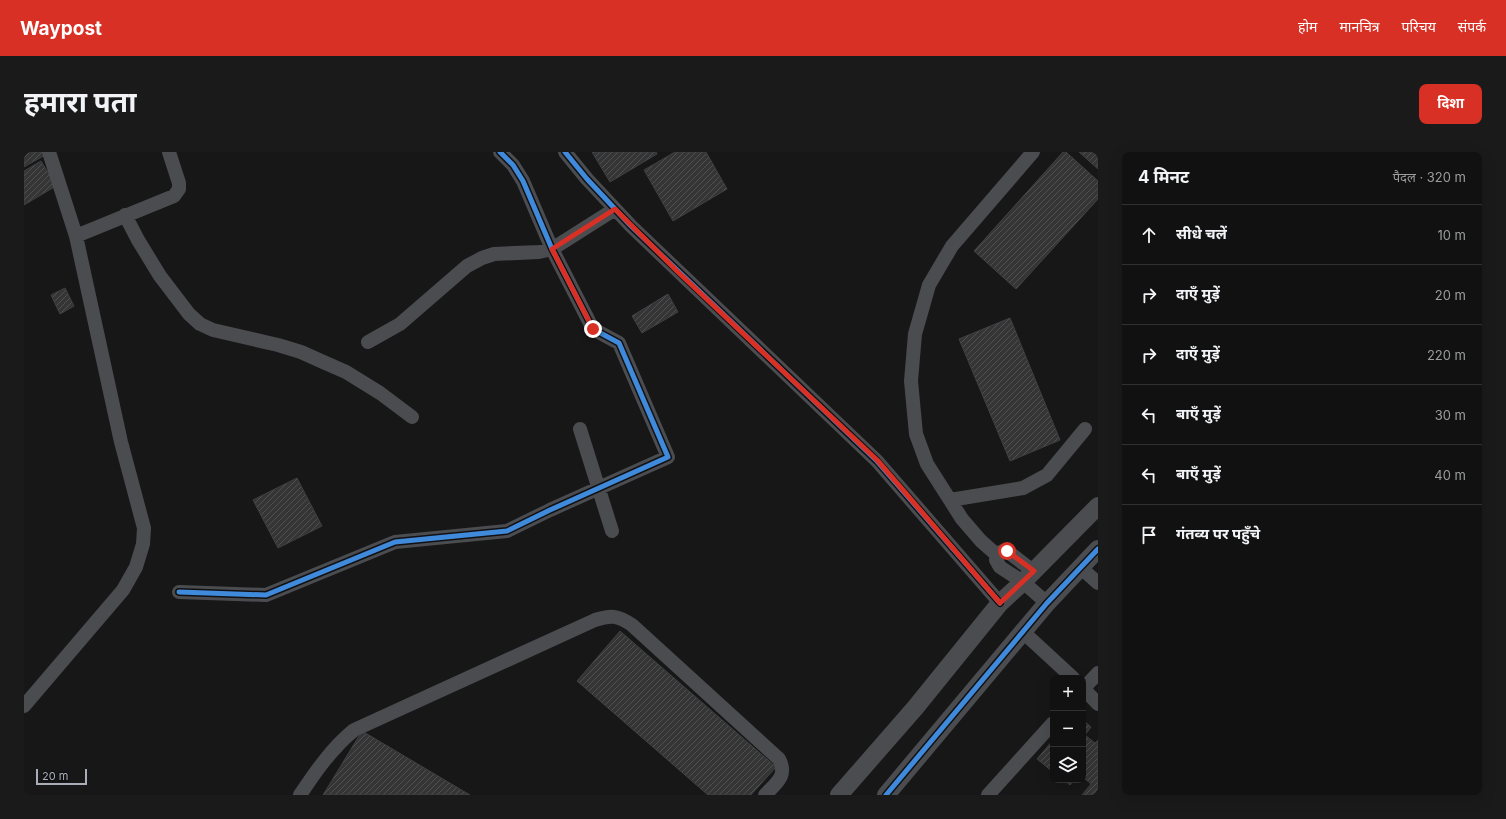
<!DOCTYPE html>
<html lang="hi">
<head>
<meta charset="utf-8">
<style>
	:root { --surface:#111; --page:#1a1a1a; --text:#f1f3f6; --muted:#9c9d9f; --line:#303131; --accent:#d93025 }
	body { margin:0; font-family:Inter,"Noto Sans Devanagari",sans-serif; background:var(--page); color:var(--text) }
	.controls { position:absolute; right:12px; bottom:12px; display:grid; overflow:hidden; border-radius:8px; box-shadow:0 4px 16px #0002 }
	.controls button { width:36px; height:36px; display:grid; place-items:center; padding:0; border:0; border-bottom:1px solid var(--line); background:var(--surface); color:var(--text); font:20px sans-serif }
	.scale { position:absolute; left:12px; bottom:10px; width:51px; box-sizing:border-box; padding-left:4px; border:2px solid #a8adb8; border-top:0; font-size:11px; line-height:14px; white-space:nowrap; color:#a8adb8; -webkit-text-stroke:3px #111113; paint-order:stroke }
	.stop { position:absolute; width:12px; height:12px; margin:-9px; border:3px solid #d93025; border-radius:50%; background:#fff }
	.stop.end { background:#d93025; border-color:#fff; box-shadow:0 1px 4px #0008 }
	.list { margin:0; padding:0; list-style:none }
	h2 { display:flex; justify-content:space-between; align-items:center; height:52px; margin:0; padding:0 16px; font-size:17px }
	h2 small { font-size:13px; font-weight:400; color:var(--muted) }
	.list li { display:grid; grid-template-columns:26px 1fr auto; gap:12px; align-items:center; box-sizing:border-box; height:60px; padding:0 16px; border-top:1px solid var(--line) }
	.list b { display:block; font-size:15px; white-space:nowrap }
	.list em { font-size:13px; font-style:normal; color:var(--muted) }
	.icon { flex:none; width:22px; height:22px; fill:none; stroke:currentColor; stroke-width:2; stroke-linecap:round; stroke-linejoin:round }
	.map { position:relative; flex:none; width:1074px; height:643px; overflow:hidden; border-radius:8px }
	header { display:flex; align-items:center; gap:24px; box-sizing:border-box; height:56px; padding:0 20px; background:var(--accent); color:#fff }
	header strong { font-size:19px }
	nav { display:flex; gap:22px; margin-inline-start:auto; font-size:14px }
	.intro { display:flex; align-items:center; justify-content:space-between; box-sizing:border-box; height:96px; padding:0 24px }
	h1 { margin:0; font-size:28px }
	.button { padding:10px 18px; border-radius:8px; background:var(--accent); color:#fff; font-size:14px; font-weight:700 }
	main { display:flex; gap:24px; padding:0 24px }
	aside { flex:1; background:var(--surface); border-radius:8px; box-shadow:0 4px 16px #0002 }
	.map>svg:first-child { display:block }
</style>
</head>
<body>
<header>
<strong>Waypost</strong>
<nav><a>होम</a><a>मानचित्र</a><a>परिचय</a><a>संपर्क</a></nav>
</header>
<div class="intro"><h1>हमारा पता</h1><a class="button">दिशा</a></div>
<main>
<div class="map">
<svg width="1074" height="643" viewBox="0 0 1074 643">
	<defs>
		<pattern id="building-hatch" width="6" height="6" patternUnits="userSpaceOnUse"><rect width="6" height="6" fill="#353536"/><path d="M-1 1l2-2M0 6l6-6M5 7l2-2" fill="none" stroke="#4f5051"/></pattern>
	</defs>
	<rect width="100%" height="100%" fill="#171717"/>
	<path fill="url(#building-hatch)" stroke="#3f4043" d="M0 0H21L23 2 0 15Z
		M568 0H632L633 2 586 30Z
		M651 0H682L703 37 649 69 620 18Z
		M1039 0H1042L1074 29V47L992 137 950 99Z
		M1055 0H1074V17Z
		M17 9 32 34 0 53V19Z
		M41 136 50 154 36 162 27 143Z
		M644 142 654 160 618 181 608 164Z
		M986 166 1036 288 986 309 935 187Z
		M273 326 298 374 254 396 229 348Z
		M596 479 752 615 727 643H684L553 529Z
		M1059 568 1067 575 1061 583 1071 591 1074 588V643H1058L1067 632 1059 625Z
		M338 579 446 643H299Z
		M1029 588V620L1013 607Z
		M1040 628H1050L1046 633Z"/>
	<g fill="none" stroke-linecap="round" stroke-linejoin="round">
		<path stroke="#4b4c50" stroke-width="14" d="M541 0 563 27 607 74 853 309 976 451
			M101 63 114 88 136 124 165 162 176 172 189 178 254 193 277 200 297 209 322 220 356 241 388 265
			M52 84 150 44 155 37V31L145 0
			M344 190 376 172 443 114 458 106 470 102 515 100 528 97 591 57
			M556 277 588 379
			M926 348 999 336 1023 323 1061 277
			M974 404 957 389 938 367 903 312 892 282 887 229 891 182 905 133 928 94 1009 0
			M1056 415 1074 431
			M1009 419 983 399C976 398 974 403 972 408L976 415 999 430 1023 451
			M155 440 242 443 371 390 483 379 526 358 644 305 595 191 569 177 528 97 499 29 489 13 476 0
			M998 479 1049 526
			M1059 536 1074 552
			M1059 537 1074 521
			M0 554 99 438 112 415 119 392 120 376 97 290 52 84 25 0
			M276 643C292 619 308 596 330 578L571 468C587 463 593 463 608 473L755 607C764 624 752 631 741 643
			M964 643 1029 571"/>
		<path stroke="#4b4c50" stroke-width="18" d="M815 643 891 556 976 451 999 430 1074 354
			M862 643 1023 451 1074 397"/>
		<defs>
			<path id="cycleway" d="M541 0 563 27 607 74 853 309 976 451
				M155 440 242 443 371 390 483 379 526 358 644 305 595 191 569 177 528 97 499 29 489 13 476 0
				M862 643 1023 451 1074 397"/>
		</defs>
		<use href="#cycleway" stroke="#111113" stroke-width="8"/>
		<use href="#cycleway" stroke="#408adc" stroke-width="5"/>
	</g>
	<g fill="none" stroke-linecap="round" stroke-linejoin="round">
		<path stroke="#d93025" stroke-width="5" d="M569 177 528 97 591 57 653 119 854 309 976 451 1010 419 983 399"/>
	</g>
</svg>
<div class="controls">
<button>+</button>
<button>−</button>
<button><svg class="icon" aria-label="layers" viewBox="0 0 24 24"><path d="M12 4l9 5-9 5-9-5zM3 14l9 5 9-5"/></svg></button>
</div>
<div class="scale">20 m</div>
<div class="stop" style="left:983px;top:399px"></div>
<div class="stop end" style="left:569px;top:177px"></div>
</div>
<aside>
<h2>4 मिनट<small>पैदल · 320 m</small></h2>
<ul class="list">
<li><svg class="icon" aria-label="ahead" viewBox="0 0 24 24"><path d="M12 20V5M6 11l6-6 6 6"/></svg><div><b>सीधे चलें</b></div><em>10 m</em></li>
<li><svg class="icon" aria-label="right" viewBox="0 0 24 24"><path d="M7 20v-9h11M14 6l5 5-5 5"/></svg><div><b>दाएँ मुड़ें</b></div><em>20 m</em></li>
<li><svg class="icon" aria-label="right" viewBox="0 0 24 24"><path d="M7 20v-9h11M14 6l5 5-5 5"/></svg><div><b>दाएँ मुड़ें</b></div><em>220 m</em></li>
<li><svg class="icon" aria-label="left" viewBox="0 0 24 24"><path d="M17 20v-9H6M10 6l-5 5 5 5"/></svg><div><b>बाएँ मुड़ें</b></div><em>30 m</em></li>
<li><svg class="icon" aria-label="left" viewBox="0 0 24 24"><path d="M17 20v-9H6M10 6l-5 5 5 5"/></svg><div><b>बाएँ मुड़ें</b></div><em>40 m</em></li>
<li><svg class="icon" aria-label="arrive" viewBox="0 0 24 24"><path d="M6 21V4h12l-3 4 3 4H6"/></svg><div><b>गंतव्य पर पहुँचे</b></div></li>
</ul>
</aside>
</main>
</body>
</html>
